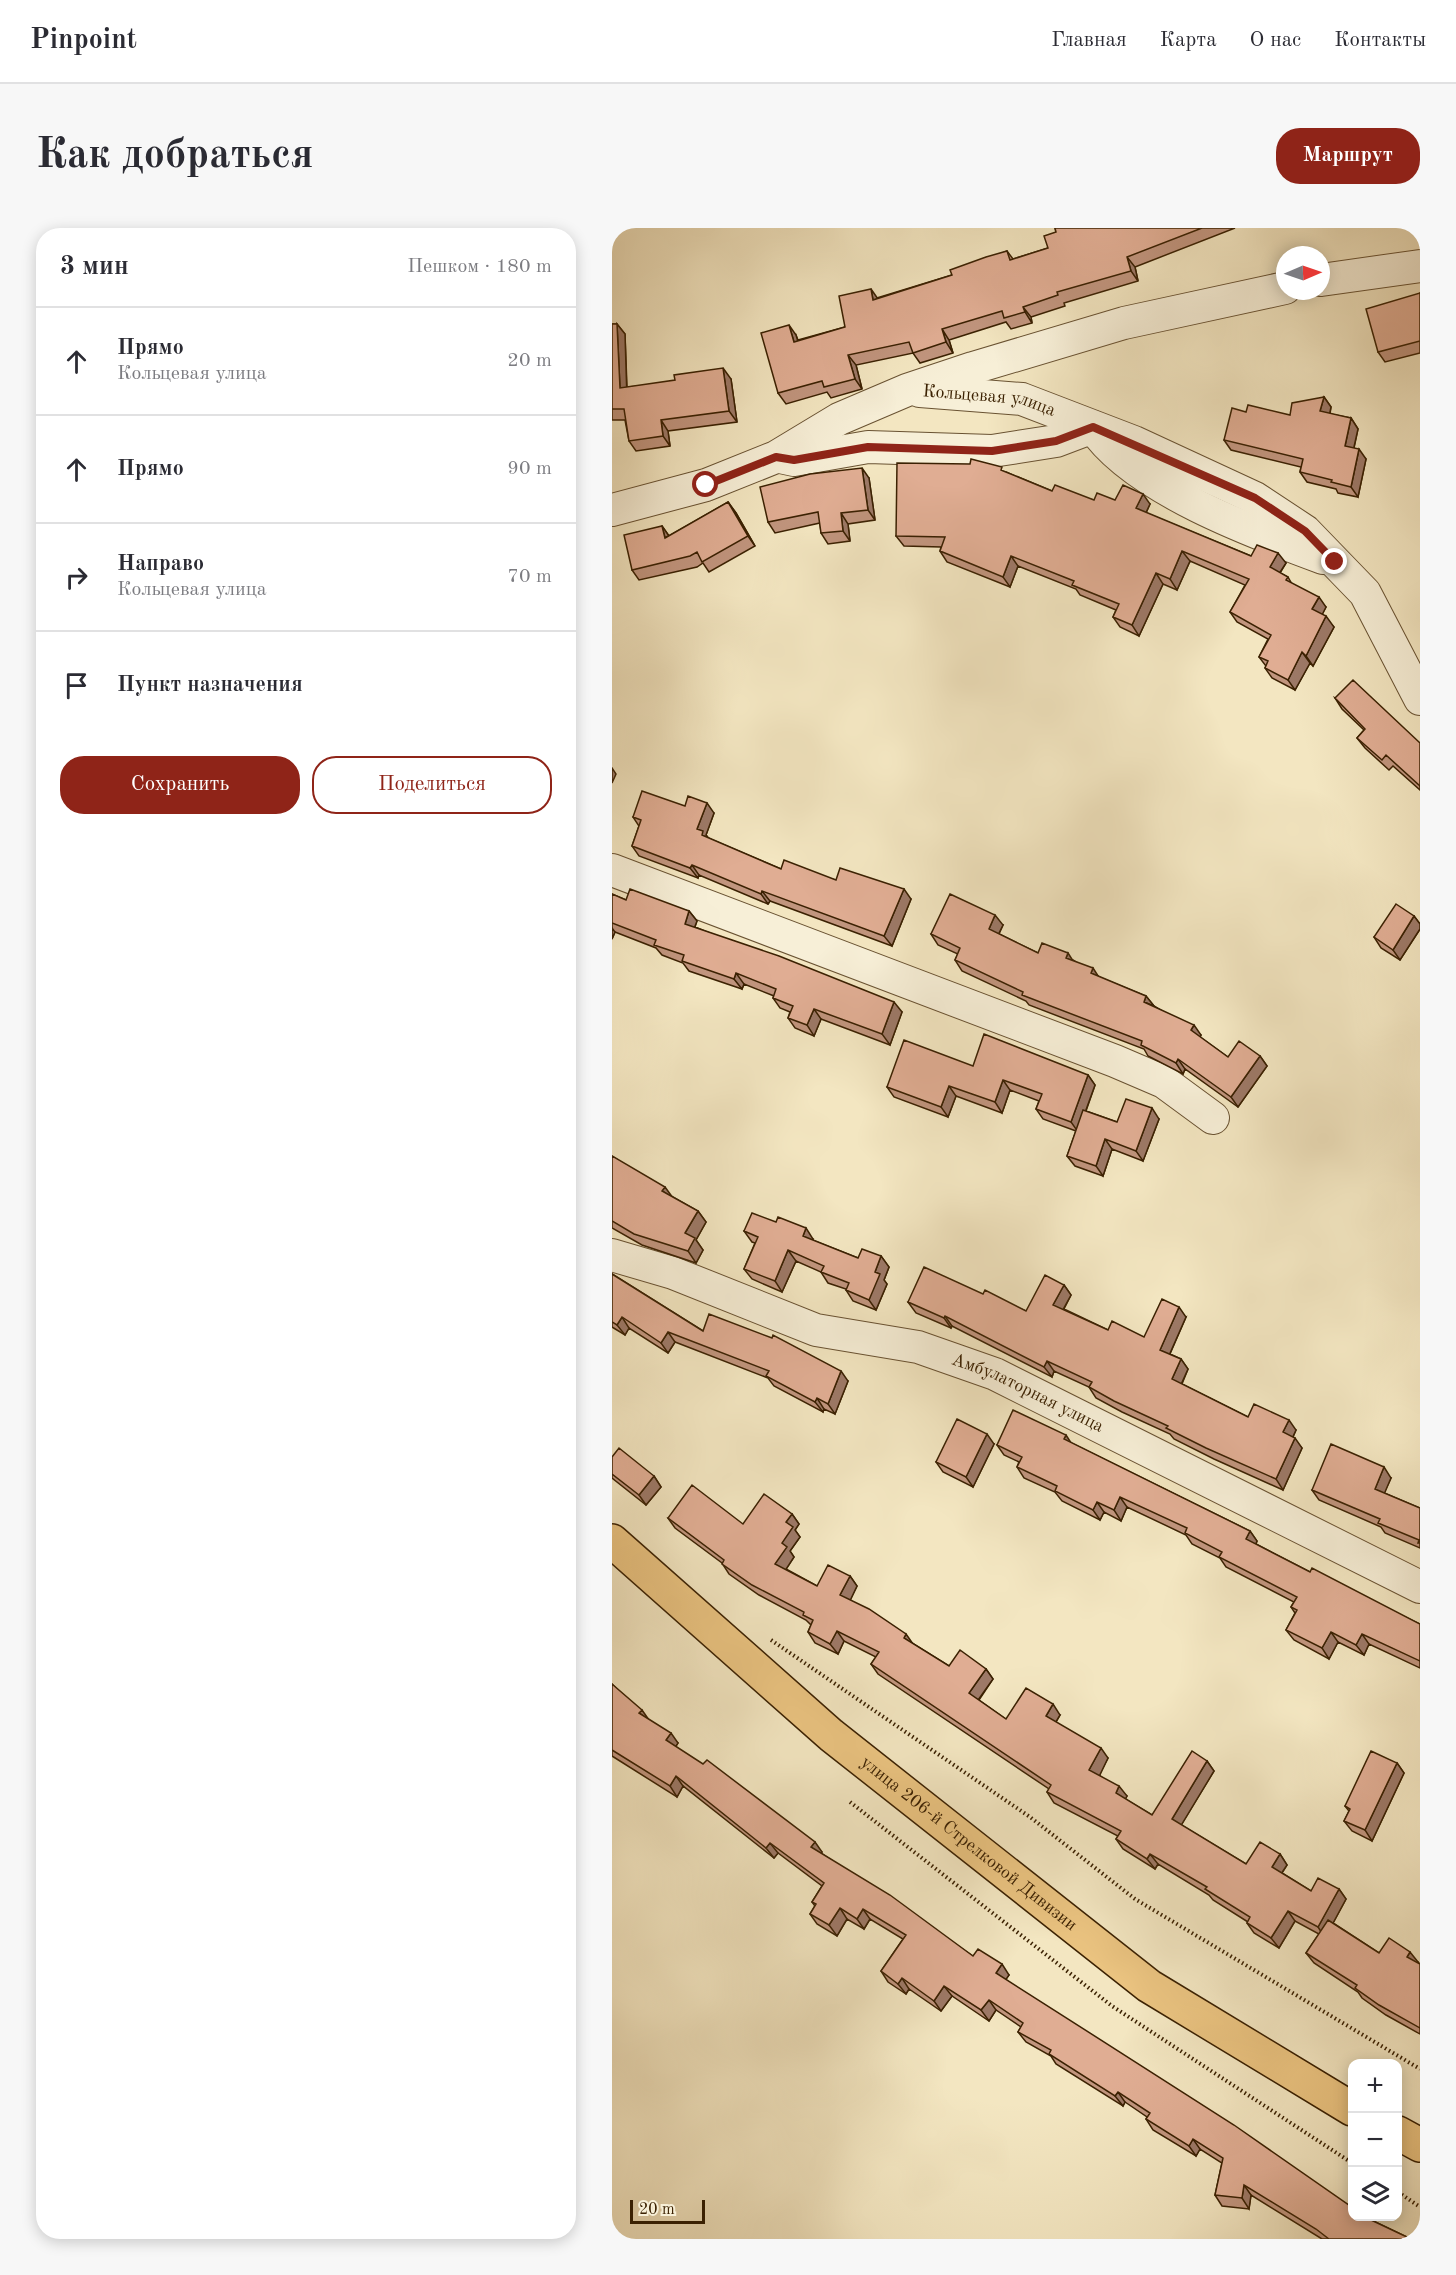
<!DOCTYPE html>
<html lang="ru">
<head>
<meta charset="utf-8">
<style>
	:root { --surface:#fff; --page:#f7f7f7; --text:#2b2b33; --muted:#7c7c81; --line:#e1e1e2; --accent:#8f2418 }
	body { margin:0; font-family:"Old Standard TT",serif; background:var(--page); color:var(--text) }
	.controls { position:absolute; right:18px; bottom:18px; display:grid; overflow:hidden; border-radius:12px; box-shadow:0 3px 15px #0003 }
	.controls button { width:54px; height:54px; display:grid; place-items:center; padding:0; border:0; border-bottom:2px solid var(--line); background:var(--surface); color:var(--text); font:30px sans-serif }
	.compass { position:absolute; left:664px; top:18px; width:54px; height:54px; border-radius:50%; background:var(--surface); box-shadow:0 3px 15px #0003; rotate:88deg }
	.scale { position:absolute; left:18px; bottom:15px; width:75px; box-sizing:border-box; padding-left:6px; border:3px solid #3b2102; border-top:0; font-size:16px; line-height:21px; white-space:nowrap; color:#3b2102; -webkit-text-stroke:4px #f7efd7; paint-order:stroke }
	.stop { position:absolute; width:18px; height:18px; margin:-14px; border:4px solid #8f2418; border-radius:50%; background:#fff }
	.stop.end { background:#8f2418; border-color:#fff; box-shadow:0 2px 6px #0008 }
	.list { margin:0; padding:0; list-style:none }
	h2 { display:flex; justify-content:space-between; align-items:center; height:78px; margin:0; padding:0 24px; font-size:26px }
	h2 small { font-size:20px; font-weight:400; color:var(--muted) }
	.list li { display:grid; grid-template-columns:39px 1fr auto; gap:18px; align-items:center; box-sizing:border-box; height:108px; padding:0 24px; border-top:2px solid var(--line) }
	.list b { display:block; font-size:22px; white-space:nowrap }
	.list p { margin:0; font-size:20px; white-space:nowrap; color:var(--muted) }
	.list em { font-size:20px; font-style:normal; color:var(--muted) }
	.actions { display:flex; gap:12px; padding:18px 24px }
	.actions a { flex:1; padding:14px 0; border:2px solid var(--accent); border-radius:24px; text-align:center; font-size:21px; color:var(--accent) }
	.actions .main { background:var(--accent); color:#fff }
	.icon { flex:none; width:33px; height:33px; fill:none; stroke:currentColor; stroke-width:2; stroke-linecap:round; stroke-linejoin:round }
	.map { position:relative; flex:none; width:808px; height:2011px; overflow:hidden; border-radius:24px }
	header { display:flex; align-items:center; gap:36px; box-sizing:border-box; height:84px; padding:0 30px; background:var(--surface); border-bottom:2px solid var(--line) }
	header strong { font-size:28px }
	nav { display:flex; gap:33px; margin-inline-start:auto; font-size:21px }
	.intro { display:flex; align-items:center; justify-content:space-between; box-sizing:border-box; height:144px; padding:0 36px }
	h1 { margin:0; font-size:42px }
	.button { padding:15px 27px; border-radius:24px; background:var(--accent); color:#fff; font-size:21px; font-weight:700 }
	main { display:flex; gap:36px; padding:0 36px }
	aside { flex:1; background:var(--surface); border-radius:24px; box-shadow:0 3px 15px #0003 }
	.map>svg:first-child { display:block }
</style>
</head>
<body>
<header>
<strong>Pinpoint</strong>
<nav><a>Главная</a><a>Карта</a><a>О нас</a><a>Контакты</a></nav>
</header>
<div class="intro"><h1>Как добраться</h1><a class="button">Маршрут</a></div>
<main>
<aside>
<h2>3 мин<small>Пешком · 180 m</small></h2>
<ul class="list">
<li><svg class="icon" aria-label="ahead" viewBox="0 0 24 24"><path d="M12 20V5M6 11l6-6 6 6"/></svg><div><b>Прямо</b><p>Кольцевая улица</p></div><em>20 m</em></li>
<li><svg class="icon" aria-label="ahead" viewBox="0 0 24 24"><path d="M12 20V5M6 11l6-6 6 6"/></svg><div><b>Прямо</b></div><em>90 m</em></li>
<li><svg class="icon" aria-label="right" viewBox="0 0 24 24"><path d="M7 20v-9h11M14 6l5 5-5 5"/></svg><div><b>Направо</b><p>Кольцевая улица</p></div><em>70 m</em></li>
<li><svg class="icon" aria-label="arrive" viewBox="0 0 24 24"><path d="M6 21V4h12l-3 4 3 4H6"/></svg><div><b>Пункт назначения</b></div></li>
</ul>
<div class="actions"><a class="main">Сохранить</a><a>Поделиться</a></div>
</aside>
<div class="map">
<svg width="808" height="2011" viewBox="0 0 808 2011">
	<rect width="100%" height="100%" fill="#f3e6c1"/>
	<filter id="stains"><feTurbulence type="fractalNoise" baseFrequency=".00333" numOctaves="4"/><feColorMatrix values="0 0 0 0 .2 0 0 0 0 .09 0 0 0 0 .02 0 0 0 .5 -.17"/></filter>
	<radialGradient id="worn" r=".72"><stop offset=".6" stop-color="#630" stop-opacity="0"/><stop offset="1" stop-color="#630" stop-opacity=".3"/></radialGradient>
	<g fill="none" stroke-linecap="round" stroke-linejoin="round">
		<defs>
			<g id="minor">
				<path d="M709 52 808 38"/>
				<path id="s1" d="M308 163 410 171 522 214 643 270 693 303 753 365 808 471"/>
				<path d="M168 229 182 232 256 219 380 223 444 213 481 199C521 260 643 305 711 330"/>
				<path d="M0 282 94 257 164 229 227 191 295 162 361 140 512 95 673 60"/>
				<path d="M0 642 503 833 552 854 601 890"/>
				<path id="s2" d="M0 1027 61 1045 204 1102 306 1119 383 1146 808 1359"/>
			</g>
			<g id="major">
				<path id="s3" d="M0 1313 219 1507 537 1758 740 1881"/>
				<path d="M786 1905 808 1917"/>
			</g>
		</defs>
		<use href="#minor" stroke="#695232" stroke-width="34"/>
		<use href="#major" stroke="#3b2102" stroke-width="36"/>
		<path stroke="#3b2102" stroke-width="4" stroke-dasharray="1.5 3" stroke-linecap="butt" d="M159 1412 418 1589 523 1671 808 1841
			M238 1574 500 1778 740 1935
			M786 1964 808 1979"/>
		<use href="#minor" stroke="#f7efd7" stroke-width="32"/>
		<use href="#major" stroke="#eac380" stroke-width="33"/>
	</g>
	<path fill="#c1957e" stroke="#3b2102" stroke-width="1.5" d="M443 0H623L523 39 526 53 452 75 453 78 419 89 420 95 399 101 394 94 337 112 341 125 308 135 301 125 244 137 250 161 219 170 215 164 174 176 166 165 184 107 186 112 233 99 265 70 340 47 395 23 401 31 436 20 444 4Z
		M808 65V125L773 134 766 124Z
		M0 96H5L13 106 15 159 119 151 125 194 56 203 58 218 24 223 17 213 13 192H0Z
		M712 169 719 179 718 186 739 190 746 201 742 220 754 231 746 269 726 265 724 261 695 254 688 244 689 239 619 222 612 212 678 187Z
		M394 244 440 263 482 272H503L538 276 534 285 639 328 674 335 668 345 676 349 680 356 714 379 710 386 722 399 701 438 698 435 683 462 660 450 653 440 654 438 647 429 656 411 625 394 618 384 633 357 578 333 565 362 551 356 527 408 508 399 501 389 504 382 468 367 464 361 406 338 398 359 335 334 328 323 329 319 292 318 284 308Z
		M257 250 263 292 236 296 238 313 216 316 209 305 208 295 163 305 156 294Z
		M116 274 124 285 143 318 97 344 91 335 85 339 27 352 20 342 50 298 57 308Z
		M723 470 808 515V562L781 538 777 542 753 520 745 510 752 502 730 481Z
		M73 578 102 585 94 607 96 610 169 641 224 652 299 671 280 718 158 673 156 676 87 647 86 650 27 628 20 618 27 598 21 589Z
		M0 666 14 672 77 683 85 693 83 699 290 784 278 817 209 791 202 808 183 800 176 790 178 784 168 780 161 770 162 768 132 756 130 761 77 743 71 735 50 727 44 720 3 704 0 711Z
		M802 688 808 696V701L788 732 769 720 762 709Z
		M391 697 387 706 426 725 461 732 487 749 534 768 542 778 589 807 588 809 616 829 648 828 655 838 626 879 573 841 571 846 536 828 532 821 417 777 414 773 350 743 343 732 346 726 326 717 319 706Z
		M361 838 476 847 483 857 474 883 505 894 547 891 531 933 500 921 491 948 463 938 455 928 464 903 431 891 424 881 427 873 398 862 390 885 344 868 336 889 282 869 275 859Z
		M0 928 59 968 86 983 94 994 84 1012 91 1022 84 1035 30 1017 0 1000Z
		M164 994 201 1011 200 1012 246 1030 269 1028 277 1039 272 1052 275 1056 264 1082 241 1073 234 1062V1061L216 1055 209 1044 184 1033 170 1064 140 1051 132 1041 143 1015 140 1014 132 1003Z
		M0 1046 91 1103 236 1153 223 1186 212 1181 211 1184 162 1158 156 1150 63 1114 56 1125 17 1100 13 1107 0 1099Z
		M452 1057 459 1067 452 1081 496 1102 532 1109 574 1089 558 1126 569 1131 576 1141 570 1156 636 1189 684 1202 681 1209 690 1220 671 1262 602 1231 562 1211 558 1206 510 1184 484 1170 477 1159 442 1143 440 1149 340 1098 339 1100 304 1085 296 1074 371 1066 414 1083Z
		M459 1215 638 1303 645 1313 644 1316 698 1344 808 1396V1440L757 1416 752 1427 726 1414 717 1431 682 1412 674 1402 683 1385 679 1379 682 1374 614 1339 608 1330 580 1316 574 1307 515 1279 509 1293 492 1284 488 1292 450 1273 443 1264 412 1250 405 1239 407 1234 392 1227 385 1217Z
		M382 1216 361 1259 331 1244 324 1234Z
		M0 1229 42 1248 49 1259 34 1277 0 1250Z
		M779 1250 772 1265 808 1280V1320L773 1305 769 1299 707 1272 700 1262Z
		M180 1286 187 1296 183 1302 188 1309 178 1323 182 1329 174 1341 205 1358 238 1348 245 1358 238 1372 300 1415 337 1438 374 1441 381 1451 367 1472 394 1491 448 1487 444 1494 496 1530 487 1547 515 1568 513 1571 540 1587 595 1533 602 1543 569 1597 634 1636 668 1626 675 1637 670 1645 699 1663 727 1661 734 1671 721 1695 767 1725 806 1734 808 1736V1806L774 1787 750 1770 746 1764 702 1735 694 1725 707 1706 683 1693 667 1720 642 1705 635 1695 636 1694 601 1672 597 1667 546 1636 543 1641 511 1621 504 1611 506 1608 442 1575 435 1564 437 1561 266 1446 259 1436 264 1429 232 1413 226 1426 203 1415 196 1404 199 1397 194 1392 147 1367 117 1346 110 1335 63 1300 56 1290 131 1296Z
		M0 1456 36 1491 66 1515 63 1519 210 1624 209 1625 361 1728 397 1747 393 1752 757 1991 799 2011H710L639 1967 637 1981 610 1978 603 1967 610 1935 588 1921 584 1928 541 1902 534 1891 535 1889 513 1874 511 1878 444 1836 439 1828 414 1814 406 1804 409 1799 384 1782 377 1793 340 1768 329 1783 297 1761 294 1766 276 1754 269 1743 291 1711 258 1691 252 1701 235 1691 225 1708 205 1696 198 1686 203 1678 200 1674 210 1658 166 1625 162 1630 71 1558 65 1569 0 1528Z
		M785 1535 792 1545 760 1613 740 1603 732 1593 737 1583 733 1578Z"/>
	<path fill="#9d7967" stroke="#3b2102" stroke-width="1.5" d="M515 29 523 39 526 53 519 43Z
		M259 61 266 71 261 72Z
		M411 79 419 89 420 95 413 84Z
		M5 96 13 106 15 171 8 160Z
		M177 97 184 107 189 124 182 114Z
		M330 101 337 112 341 125 334 114Z
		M236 127 244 137 250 161 243 151Z
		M111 140 119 151 125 194 117 183Z
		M712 169 719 179 716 194 708 183Z
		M739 190 746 201 740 228 733 218Z
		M49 192 56 203 58 218 51 208Z
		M747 221 754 231 746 269 739 259Z
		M250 240 257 250 263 292 256 282Z
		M531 266 538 276 531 291 524 280Z
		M116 274 124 285 143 318 136 308Z
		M229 285 236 296 238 313 231 303Z
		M50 298 57 308 53 310Z
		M570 323 578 333 565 362 558 351Z
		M666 325 674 335 665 349 658 339Z
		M399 328 406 338 398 359 391 349Z
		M544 345 551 356 527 408 520 397Z
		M707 369 714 379 708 391 700 381Z
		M714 388 722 399 701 438 694 428Z
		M690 424 698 435 683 462 676 452Z
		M0 540 4 546 0 555Z
		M95 575 102 585 94 607 99 613 97 618 85 601Z
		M80 637 87 647 86 650 78 640Z
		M292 661 299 671 280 718 272 708Z
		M150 663 158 673 156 676 149 666Z
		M77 683 85 693 80 706 73 696Z
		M383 687 391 697 384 711 377 701Z
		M802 688 808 696V701L788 732 781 722Z
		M0 700 3 704 0 711Z
		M456 725 463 736 454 730Z
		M481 740 488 751 479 745Z
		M124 745 132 756 130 761 122 751Z
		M534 768 542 778 532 774Z
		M282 774 290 784 278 817 270 806Z
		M202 781 209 791 202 808 195 797Z
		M582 797 589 807 586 813 579 802Z
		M648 828 655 838 626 879 619 869Z
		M566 831 573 841 571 846 564 835Z
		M476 847 483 857 466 904 459 894Z
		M391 852 398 862 390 885 383 874Z
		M337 858 344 868 336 889 329 879Z
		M540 880 547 891 531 933 524 923Z
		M493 911 500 921 491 948 484 938Z
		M53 959 61 970 50 963Z
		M86 983 94 994 84 1012 91 1022 84 1035 76 1023 73 1005Z
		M194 1000 201 1011 198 1018 191 1008Z
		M176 1022 184 1033 170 1064 163 1053Z
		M269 1028 277 1039 272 1052 275 1056 264 1082 257 1072 263 1044Z
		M452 1057 459 1067 448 1087 441 1077Z
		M567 1079 574 1089 555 1132 548 1122Z
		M333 1088 340 1098 339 1100 332 1090Z
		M10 1089 17 1100 13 1107 5 1097Z
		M56 1104 63 1114 56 1125 49 1115Z
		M569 1131 576 1141 567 1161 560 1151Z
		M435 1133 442 1143 440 1149 432 1139Z
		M229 1143 236 1153 223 1186 216 1176Z
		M205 1170 212 1181 211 1184 203 1174Z
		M677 1192 684 1202 678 1215 671 1204Z
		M375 1206 382 1216 361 1259 354 1249Z
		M454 1207 461 1218 452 1211Z
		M683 1210 690 1220 671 1262 664 1251Z
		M772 1239 779 1250 770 1271 763 1261Z
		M42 1248 49 1259 34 1277 27 1267Z
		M508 1269 515 1279 509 1293 502 1282Z
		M485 1274 492 1284 488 1292 481 1282Z
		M180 1286 187 1296 183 1302 188 1309 178 1323 182 1329 171 1346 163 1336 170 1315 174 1294Z
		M638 1303 645 1313 641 1322 634 1311Z
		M238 1348 245 1358 236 1377 228 1367Z
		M225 1403 232 1413 226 1426 218 1416Z
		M719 1404 726 1414 717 1431 710 1420Z
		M294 1406 301 1416 292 1410Z
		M750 1406 757 1416 752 1427 744 1417Z
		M374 1441 381 1451 364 1475 357 1465Z
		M441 1476 448 1487 441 1499 434 1488Z
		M30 1482 37 1492 27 1485Z
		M59 1505 66 1515 61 1523 54 1512Z
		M489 1520 496 1530 485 1553 477 1542Z
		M595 1533 602 1543 567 1601 560 1591Z
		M785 1535 792 1545 760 1613 753 1602Z
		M64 1548 71 1558 65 1569 58 1558Z
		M507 1558 515 1568 511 1575 504 1565Z
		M203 1614 210 1624 206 1629 199 1619Z
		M158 1615 166 1625 162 1630 154 1620Z
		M538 1626 546 1636 543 1641 535 1631Z
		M668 1626 675 1637 667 1649 660 1639Z
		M727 1661 734 1671 713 1710 706 1699Z
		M228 1680 235 1691 225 1708 217 1697Z
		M251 1681 258 1691 252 1701 245 1691Z
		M676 1683 683 1693 667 1720 659 1710Z
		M798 1724 806 1734 802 1739 795 1729Z
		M390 1736 397 1747 391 1756 384 1745Z
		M290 1750 297 1761 294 1766 286 1756Z
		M332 1758 340 1768 329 1783 322 1773Z
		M377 1772 384 1782 377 1793 369 1782Z
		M506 1864 513 1874 511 1878 503 1868Z
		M581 1911 588 1921 584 1928 577 1918Z
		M632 1957 639 1967 637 1981 630 1970Z"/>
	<path fill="#e0ad93" stroke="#3b2102" stroke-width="1.5" d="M443 0H590L515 29 519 43 445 64 446 67 411 79 413 84 392 90 390 83 330 101 334 114 301 125 297 114 236 127 243 151 212 159 210 153 166 165 149 105 177 97 182 114 233 99 227 68 259 61 261 72 340 47 338 42 374 29 395 23 398 32 436 20 432 8 444 4Z
		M808 65V113L766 124 754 81Z
		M0 96H5L8 160 63 152 62 147 111 140 117 183 49 192 51 208 17 213 12 181H0Z
		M712 169 708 183 739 190 733 218 747 221 739 259 719 254 720 252 688 244 691 231 612 212 620 180 634 184 636 177 678 187 680 175Z
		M359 231 390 239 389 242 440 263 443 257 482 272 485 265 503 272 511 257 531 266 524 280 639 328 645 317 666 325 658 339 676 349 674 352 707 369 700 381 714 388 694 428 690 424 676 452 653 440 656 433 647 429 659 407 618 384 637 351 570 323 558 351 544 345 520 397 501 389 507 376 460 357 462 353 399 328 391 349 328 323 333 309 284 308 285 235 358 236Z
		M250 240 256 282 229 285 231 303 209 305 206 284 156 294 148 259 198 246Z
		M116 274 136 308 90 334 85 324 78 328 20 342 12 307 50 298 53 310Z
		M741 452 808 515V558L774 527 770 532 745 510 753 501 723 470Z
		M30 563 73 578 76 568 95 575 85 601 91 603 90 607 169 641 172 632 224 652 228 640 292 661 272 708 150 663 149 666 80 637 78 640 20 618 29 592 21 589Z
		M18 661 77 683 73 696 167 728 282 774 270 806 202 781 195 797 176 790 181 778 161 770 164 761 124 745 122 751 70 733 72 727 42 717 44 712 0 695V666L14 672Z
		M338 666 383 687 377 701 426 725 430 715 456 725 454 730 481 740 479 745 534 768 532 774 582 797 579 802 616 829 627 813 648 828 619 869 566 831 564 835 529 817 530 813 410 767 411 764 343 732 348 720 319 706Z
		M784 676 802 688 781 722 762 709Z
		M372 806 476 847 459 894 424 881 430 866 391 852 383 874 337 858 329 879 275 859 292 812 361 838Z
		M514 871 540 880 524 923 493 911 484 938 455 928 471 882 505 894Z
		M0 928 53 959 50 963 86 983 73 1005 83 1010 76 1023 22 1006 0 993Z
		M140 985 164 994 166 989 194 1000 191 1008 246 1030 250 1021 269 1028 263 1044 268 1046 257 1072 234 1062 237 1055 209 1044 212 1038 176 1022 163 1053 132 1041 146 1009 132 1003Z
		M312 1039 371 1066 373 1062 414 1083 433 1047 452 1057 441 1077 496 1102 500 1093 532 1109 550 1071 567 1079 548 1122 569 1131 560 1151 636 1189 642 1176 677 1192 671 1204 683 1210 664 1251 594 1220 554 1200 556 1198 502 1173 477 1159 480 1154 435 1133 432 1139 333 1088 332 1090 296 1074Z
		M0 1046 91 1103 97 1086 160 1110 161 1107 229 1143 216 1176 205 1170 203 1174 154 1148 157 1143 56 1104 49 1115 10 1089 5 1097 0 1094Z
		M401 1182 454 1207 452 1211 638 1303 634 1311 698 1344 700 1340 808 1396V1433L750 1406 744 1417 719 1404 710 1420 674 1402 685 1382 679 1379 685 1369 607 1329 610 1324 573 1305 575 1300 508 1269 502 1282 485 1274 481 1282 443 1263 445 1258 405 1239 410 1229 385 1217Z
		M345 1191 375 1206 354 1249 324 1234Z
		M719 1216 772 1239 763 1261 808 1280V1315H806L807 1312 766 1295 768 1291 700 1262Z
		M7 1220 42 1248 27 1267 0 1246V1229Z
		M80 1257 131 1296 152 1266 180 1286 174 1294 181 1299 170 1315 175 1319 163 1336 205 1358 216 1337 238 1348 228 1367 257 1381 294 1406 292 1410 337 1438 348 1422 374 1441 357 1465 394 1491 414 1460 441 1476 434 1488 489 1520 477 1542 507 1558 504 1565 540 1587 580 1523 595 1533 560 1591 634 1636 648 1614 668 1626 660 1639 699 1663 706 1650 727 1661 706 1699 676 1683 659 1710 635 1695 638 1689 593 1661 595 1659 538 1626 535 1631 504 1611 509 1603 435 1564 439 1557 259 1436 267 1424 225 1403 218 1416 196 1404 201 1392 191 1387 192 1384 140 1357 110 1336 112 1332 56 1290Z
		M0 1456 30 1482 27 1485 59 1505 54 1512 91 1536 95 1532 203 1614 199 1619 278 1667 361 1728 366 1721 390 1736 384 1745 622 1897 741 1980V1989H753L757 1991 799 2011H717L704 2001 632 1957 630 1970 603 1967 611 1930 581 1911 577 1918 534 1891 538 1885 506 1864 503 1868 437 1826 439 1822 406 1804 411 1795 377 1772 369 1782 332 1758 322 1773 290 1750 286 1756 269 1743 294 1707 251 1681 245 1691 228 1680 217 1697 198 1686 204 1676 200 1674 212 1655 158 1615 154 1620 64 1548 58 1558 0 1522Z
		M759 1523 785 1535 753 1602 732 1593 738 1581 733 1578Z
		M716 1692 767 1725 777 1710 798 1724 795 1729 808 1736V1800L767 1777 743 1760 745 1757 694 1725Z"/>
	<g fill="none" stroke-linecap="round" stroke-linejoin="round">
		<path stroke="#8f2418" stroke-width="8" d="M94 257 164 229 182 232 256 219 380 223 444 213 481 199 643 270 693 303 723 334"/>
	</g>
	<g text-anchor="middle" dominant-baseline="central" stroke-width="4.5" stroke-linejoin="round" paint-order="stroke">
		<g font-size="18" fill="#3b2102" stroke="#f7efd7">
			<text stroke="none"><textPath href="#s1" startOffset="70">Кольцевая улица</textPath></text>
			<text stroke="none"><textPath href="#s2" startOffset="440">Амбулаторная улица</textPath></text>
			<text stroke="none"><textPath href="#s3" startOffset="468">улица 206-й Стрелковой Дивизии</textPath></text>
		</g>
	</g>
	<rect width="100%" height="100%" filter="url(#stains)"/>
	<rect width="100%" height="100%" fill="url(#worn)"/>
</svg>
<div class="controls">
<button>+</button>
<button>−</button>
<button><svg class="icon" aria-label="layers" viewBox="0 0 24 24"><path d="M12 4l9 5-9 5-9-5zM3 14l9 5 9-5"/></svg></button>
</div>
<svg class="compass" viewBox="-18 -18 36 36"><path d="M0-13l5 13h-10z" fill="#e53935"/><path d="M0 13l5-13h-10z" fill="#7c7c81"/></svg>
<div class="scale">20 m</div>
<div class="stop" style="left:94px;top:257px"></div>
<div class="stop end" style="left:723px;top:334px"></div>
</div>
</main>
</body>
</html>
